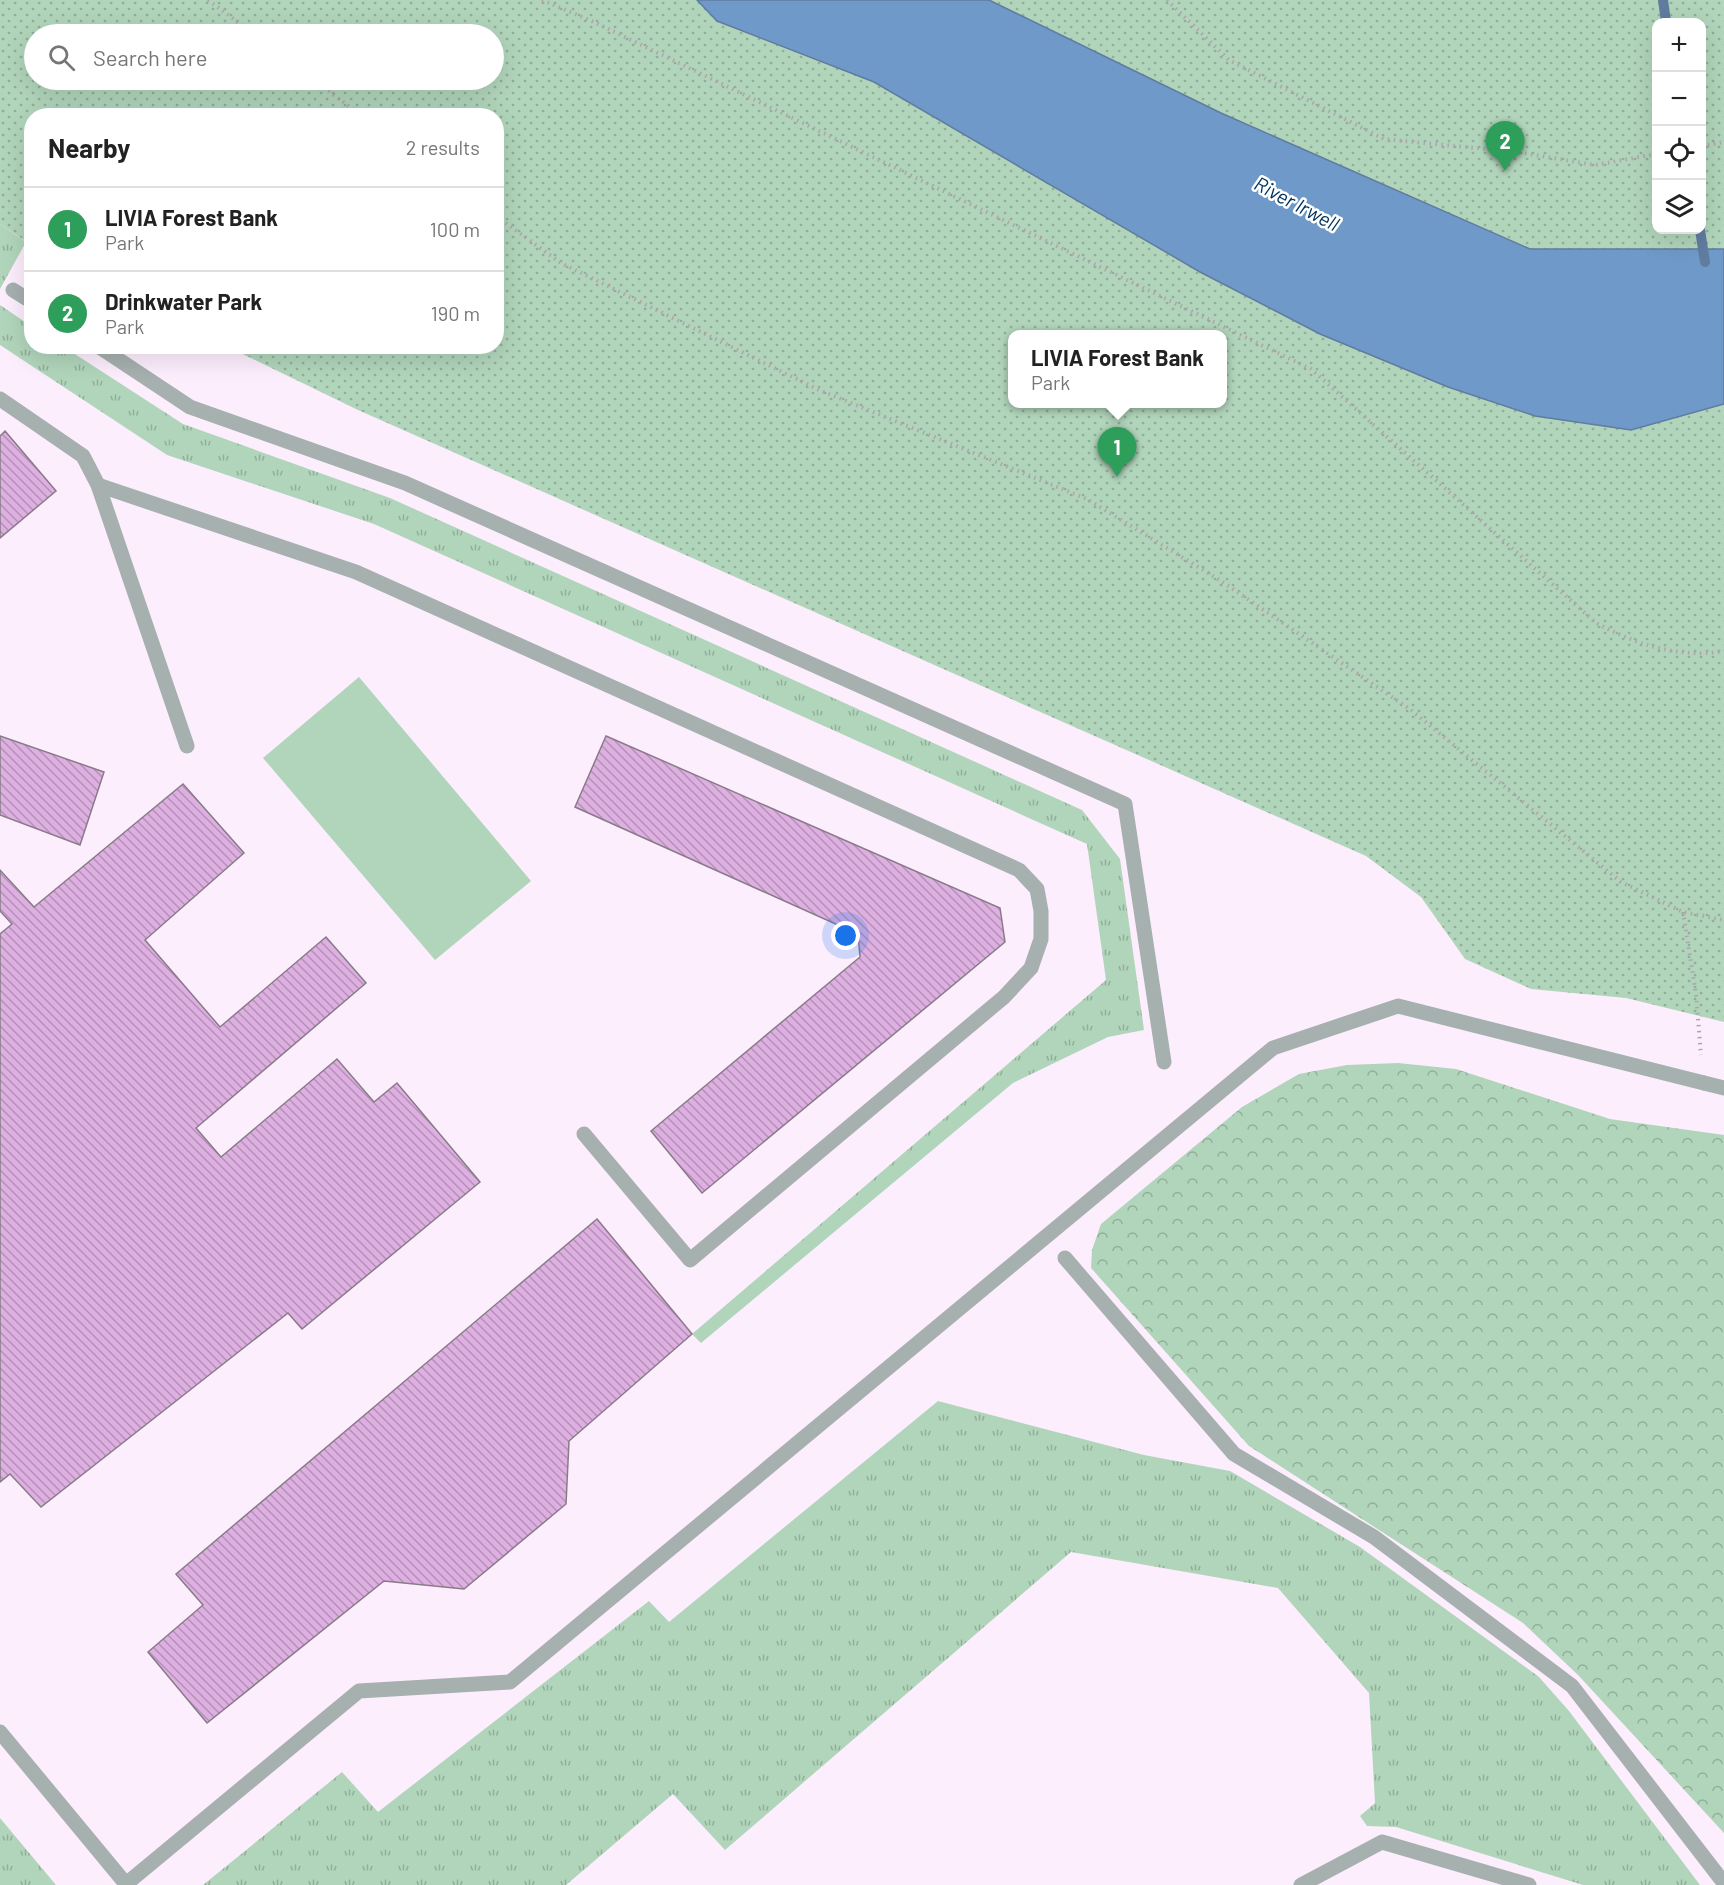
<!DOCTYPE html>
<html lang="en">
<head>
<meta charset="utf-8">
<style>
	:root { --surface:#fff; --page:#f6f6f6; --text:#222; --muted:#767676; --line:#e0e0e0; --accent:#111827 }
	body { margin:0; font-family:Barlow,sans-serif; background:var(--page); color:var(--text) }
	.controls { position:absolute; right:18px; top:18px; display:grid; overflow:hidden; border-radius:12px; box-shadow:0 6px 24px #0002 }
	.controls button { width:54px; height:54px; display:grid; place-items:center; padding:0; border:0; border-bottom:2px solid var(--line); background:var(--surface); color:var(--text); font:30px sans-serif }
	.you { position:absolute; left:846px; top:936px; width:21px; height:21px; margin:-15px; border:4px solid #fff; border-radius:50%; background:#1a73e8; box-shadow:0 0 0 9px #1a73e833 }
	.badge { display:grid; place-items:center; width:39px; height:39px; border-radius:50%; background:var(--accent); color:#fff; font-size:20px; font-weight:700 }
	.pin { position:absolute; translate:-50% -50px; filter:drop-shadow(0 2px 3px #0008) }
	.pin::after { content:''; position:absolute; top:32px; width:21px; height:18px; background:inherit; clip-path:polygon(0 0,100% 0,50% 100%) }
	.popup { position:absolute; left:1008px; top:330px; width:219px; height:78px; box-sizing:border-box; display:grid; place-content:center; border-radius:12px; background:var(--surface); filter:drop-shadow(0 2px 4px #0005); font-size:20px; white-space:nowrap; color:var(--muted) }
	.popup b { font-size:22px; color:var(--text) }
	.popup::after { content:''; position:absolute; left:50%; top:100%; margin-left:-12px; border:12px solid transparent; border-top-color:var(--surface) }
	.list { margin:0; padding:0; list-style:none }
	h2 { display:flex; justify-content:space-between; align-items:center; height:78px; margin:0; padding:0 24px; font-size:26px }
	h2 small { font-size:20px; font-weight:400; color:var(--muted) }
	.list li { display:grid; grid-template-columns:39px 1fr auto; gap:18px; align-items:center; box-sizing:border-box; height:84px; padding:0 24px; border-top:2px solid var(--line) }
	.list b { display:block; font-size:22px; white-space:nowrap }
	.list p { margin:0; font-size:20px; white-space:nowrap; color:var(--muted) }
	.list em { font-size:20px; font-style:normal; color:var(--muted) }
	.icon { flex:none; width:33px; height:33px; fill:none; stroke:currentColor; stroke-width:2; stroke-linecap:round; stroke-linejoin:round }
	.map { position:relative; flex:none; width:1724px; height:1885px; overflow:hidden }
	.search { position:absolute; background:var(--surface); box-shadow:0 6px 24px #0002; left:24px; top:24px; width:480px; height:66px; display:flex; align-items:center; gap:15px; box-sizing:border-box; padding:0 21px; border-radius:33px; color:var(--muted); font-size:22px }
	.panel { position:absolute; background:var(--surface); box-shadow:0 6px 24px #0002; left:24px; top:108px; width:480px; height:246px; border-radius:24px }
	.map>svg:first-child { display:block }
</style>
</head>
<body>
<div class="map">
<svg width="1724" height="1885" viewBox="0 0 1724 1885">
	<defs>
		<pattern id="grass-tufts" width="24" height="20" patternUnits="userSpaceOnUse" patternTransform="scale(1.5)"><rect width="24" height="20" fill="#b1d5bb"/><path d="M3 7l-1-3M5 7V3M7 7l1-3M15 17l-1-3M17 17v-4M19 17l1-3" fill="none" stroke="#91ae99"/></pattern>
		<pattern id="forest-crowns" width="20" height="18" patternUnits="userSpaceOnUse" patternTransform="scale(1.5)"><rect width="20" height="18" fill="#b1d5bb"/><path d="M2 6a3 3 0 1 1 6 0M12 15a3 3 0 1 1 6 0" fill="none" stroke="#91ae99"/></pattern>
		<pattern id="park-dots" width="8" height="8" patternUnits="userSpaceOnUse" patternTransform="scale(1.5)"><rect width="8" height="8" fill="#b1d5bb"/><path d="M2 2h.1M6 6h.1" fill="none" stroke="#91ae99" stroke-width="1.8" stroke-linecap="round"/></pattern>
		<pattern id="building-back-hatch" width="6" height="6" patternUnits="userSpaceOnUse" patternTransform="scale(1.5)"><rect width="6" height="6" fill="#deb0e1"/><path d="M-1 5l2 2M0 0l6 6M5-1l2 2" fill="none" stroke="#b590b8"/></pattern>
	</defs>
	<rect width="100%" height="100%" fill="#fdeefd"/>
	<path fill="url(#grass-tufts)" d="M0 224 26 242 0 289Z
		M0 305 31 326 32 346 64 347 183 424 390 498 1082 810 1120 859 1144 1030 1108 1037 1013 1083 701 1343 692 1334 1106 980 1087 844 374 524 167 455 0 345Z
		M938 1401 1144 1455 1230 1471 1360 1547 1539 1677 1569 1711 1700 1885H1583L1396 1827 1367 1826 1360 1816 1375 1803 1369 1693 1278 1588 1071 1552 725 1850 673 1794 566 1885H203L342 1772 378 1812 649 1601 669 1622Z
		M0 1818 56 1885H0Z"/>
	<path fill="url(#forest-crowns)" d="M1398 1063 1456 1069 1610 1119 1724 1135V1833L1578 1675 1523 1623 1249 1446 1091 1268 1092 1250 1101 1224 1242 1107 1299 1074 1347 1065Z"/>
	<path fill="url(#park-dots)" fill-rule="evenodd" d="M0 0H697L717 21 874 82 1200 272 1320 334 1448 387 1535 416 1631 430 1724 404V1022L1626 998 1531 989 1465 959 1421 897 1366 856 358 410 228 347 496 346V116H32L31 245 0 224ZM34 34H494V80H34ZM1012 334H1222V404H1012Z
		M989 0H1724V249H1530L1221 113ZM1656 22H1702V230H1656Z"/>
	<path fill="#b1d5bb" d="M359 677 531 881 435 960 263 758Z"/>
	<path fill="#6e99c8" stroke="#607c9f" stroke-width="1.5" d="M697 0H989L1221 113 1530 249H1724V404L1631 430 1535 416 1448 387 1320 334 1200 272 874 82 717 21Z"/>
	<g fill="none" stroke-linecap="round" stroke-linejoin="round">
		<path stroke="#607c9f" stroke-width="10" d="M1663 0 1666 22
			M1700 230 1705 262"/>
	</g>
	<path fill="url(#building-back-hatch)" stroke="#887b88" stroke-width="1.5" d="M5 431 56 491 0 538V436Z
		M0 736 104 772 80 845 0 815Z
		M606 736 1000 908 1005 942 702 1193 651 1131 860 957 858 934 575 807Z
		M183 784 244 853 145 940 220 1027 326 937 366 983 196 1128 221 1157 337 1059 374 1102 397 1083 480 1182 302 1329 288 1313 41 1507 10 1474 0 1482V934L12 924 0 911V870L34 907Z
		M597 1219 692 1334 569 1441 566 1504 464 1589 384 1581 207 1723 148 1652 203 1605 176 1574Z"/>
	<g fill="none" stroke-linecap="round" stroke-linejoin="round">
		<path stroke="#aea4ae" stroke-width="4" stroke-dasharray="1.5 4.5" stroke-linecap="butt" d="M208 0 254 34
			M542 0 594 22 1311 369 1596 623C1636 644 1679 659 1724 651
			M1167 0 1229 60 1384 139 1517 152 1595 165 1656 154
			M314 80 362 116
			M1702 146 1724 142
			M496 216 561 263 819 390 1087 499 1221 581 1411 710 1621 882 1683 912 1724 920
			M1683 912 1696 994 1701 1055"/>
		<path stroke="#a6b0ae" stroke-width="15" d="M13 290 32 302
			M98 346 190 407 405 483 1125 804 1164 1062
			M0 399 83 456 98 485 187 746
			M98 485 356 572 1019 870 1037 889 1041 911V939L1031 968 1004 997 690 1260 584 1134
			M0 1732 126 1884 359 1691 510 1682 1273 1048 1398 1006 1704 1083
			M1301 1885 1382 1842 1529 1885"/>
		<path stroke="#a6b0ae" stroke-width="15" d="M1704 1083 1724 1088
			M1065 1258 1234 1454 1374 1537 1572 1686 1724 1883"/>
	</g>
	<g text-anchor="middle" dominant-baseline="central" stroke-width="5" stroke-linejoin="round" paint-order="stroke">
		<g font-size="20" font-style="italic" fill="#00325d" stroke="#fff">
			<text transform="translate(1297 203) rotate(28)">River Irwell</text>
		</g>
	</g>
</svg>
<div class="controls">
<button>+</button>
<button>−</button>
<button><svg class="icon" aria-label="locate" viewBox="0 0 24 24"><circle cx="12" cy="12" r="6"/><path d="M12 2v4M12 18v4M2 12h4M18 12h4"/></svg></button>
<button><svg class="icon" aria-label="layers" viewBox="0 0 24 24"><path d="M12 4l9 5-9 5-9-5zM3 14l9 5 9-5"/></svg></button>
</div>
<div class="you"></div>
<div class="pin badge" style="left:1117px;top:477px;background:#2e9e5b">1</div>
<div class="popup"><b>LIVIA Forest Bank</b>Park</div>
<div class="pin badge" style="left:1505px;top:171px;background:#2e9e5b">2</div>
<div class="search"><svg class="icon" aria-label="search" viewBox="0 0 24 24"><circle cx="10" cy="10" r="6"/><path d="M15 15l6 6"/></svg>Search here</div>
<section class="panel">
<h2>Nearby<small>2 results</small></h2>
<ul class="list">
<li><span class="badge" style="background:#2e9e5b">1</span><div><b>LIVIA Forest Bank</b><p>Park</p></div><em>100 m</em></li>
<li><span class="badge" style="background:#2e9e5b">2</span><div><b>Drinkwater Park</b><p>Park</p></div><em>190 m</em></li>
</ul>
</section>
</div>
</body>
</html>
